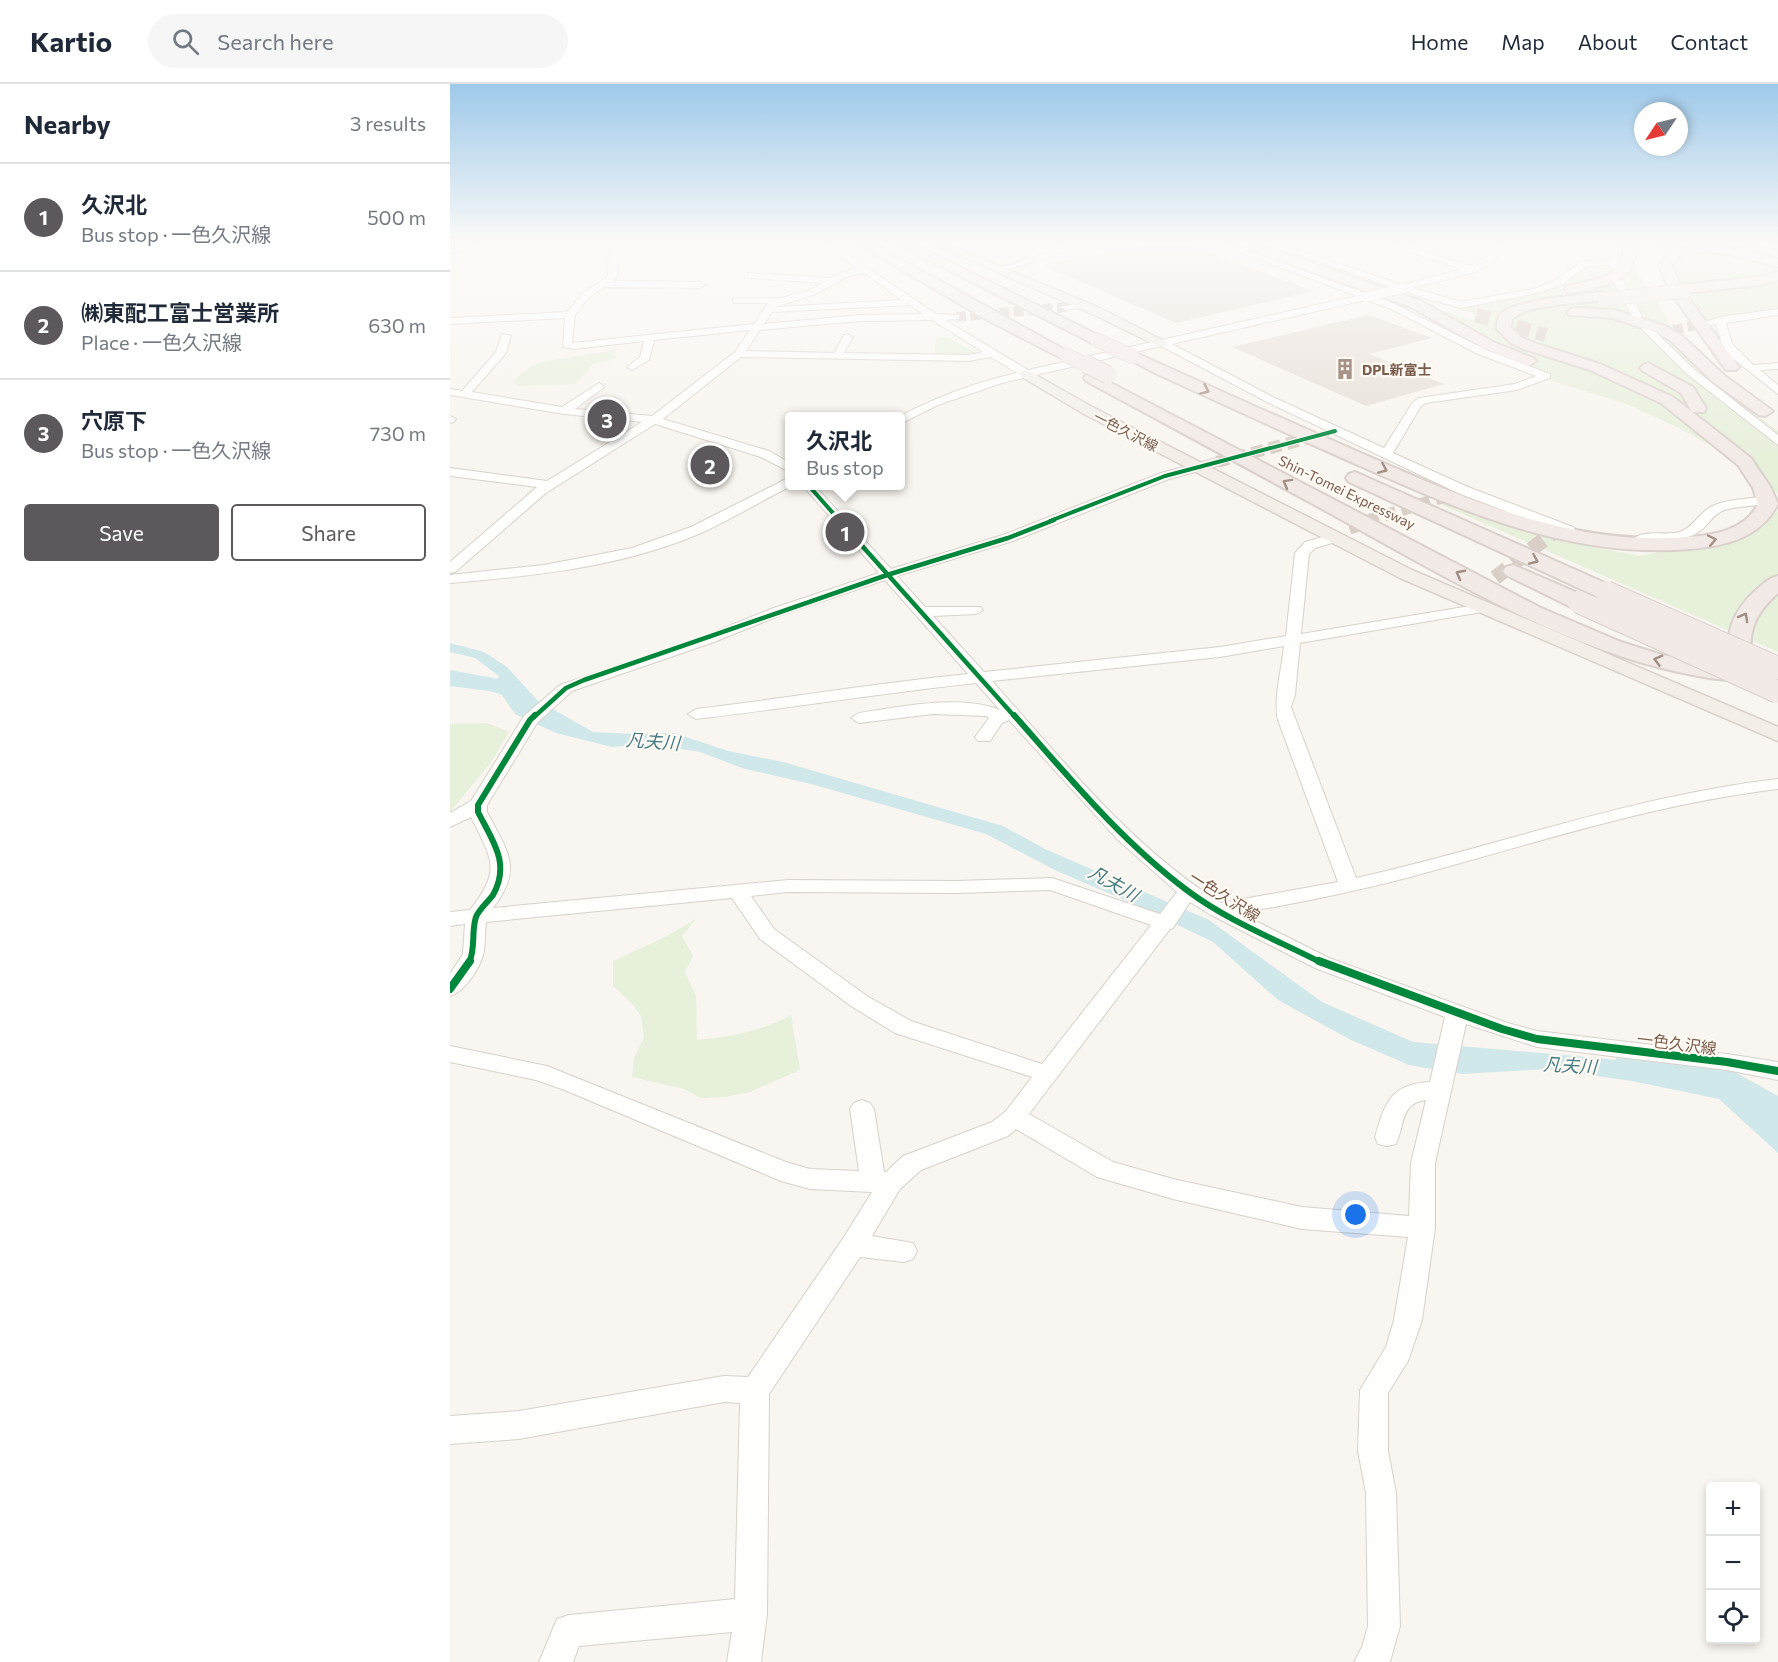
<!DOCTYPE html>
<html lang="en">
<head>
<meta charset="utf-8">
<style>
	:root { --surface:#fff; --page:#f6f6f7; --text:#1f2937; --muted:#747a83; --line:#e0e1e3; --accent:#5c585b }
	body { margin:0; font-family:Commissioner,"Noto Sans JP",sans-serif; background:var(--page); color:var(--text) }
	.controls { position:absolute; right:18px; bottom:18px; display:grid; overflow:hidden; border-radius:6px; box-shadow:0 3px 9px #0003 }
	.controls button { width:54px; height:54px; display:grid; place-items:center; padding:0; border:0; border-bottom:2px solid var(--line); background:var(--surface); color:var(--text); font:30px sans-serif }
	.compass { position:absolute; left:1184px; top:18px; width:54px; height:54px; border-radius:50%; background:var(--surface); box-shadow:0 3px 9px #0003; rotate:235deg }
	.you { position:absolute; left:906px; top:1131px; width:21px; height:21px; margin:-15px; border:4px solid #fff; border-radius:50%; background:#1a73e8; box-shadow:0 0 0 9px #1a73e833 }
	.badge { display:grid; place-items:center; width:39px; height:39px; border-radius:50%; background:var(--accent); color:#fff; font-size:20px; font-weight:700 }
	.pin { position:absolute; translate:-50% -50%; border:3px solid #fff; box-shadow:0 2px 6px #0006 }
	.popup { position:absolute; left:335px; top:328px; width:120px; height:78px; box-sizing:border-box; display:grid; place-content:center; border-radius:6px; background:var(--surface); filter:drop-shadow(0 2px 4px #0005); font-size:20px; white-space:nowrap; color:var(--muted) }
	.popup b { font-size:22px; color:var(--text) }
	.popup::after { content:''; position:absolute; left:50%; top:100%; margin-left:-12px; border:12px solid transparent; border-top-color:var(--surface) }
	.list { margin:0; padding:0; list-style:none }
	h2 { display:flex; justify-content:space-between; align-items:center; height:78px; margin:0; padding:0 24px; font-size:26px }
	h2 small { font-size:20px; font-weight:400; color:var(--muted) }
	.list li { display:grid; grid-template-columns:39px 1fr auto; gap:18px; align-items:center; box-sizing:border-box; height:108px; padding:0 24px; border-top:2px solid var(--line) }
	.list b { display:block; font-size:22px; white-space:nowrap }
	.list p { margin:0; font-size:20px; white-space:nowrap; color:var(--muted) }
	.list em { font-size:20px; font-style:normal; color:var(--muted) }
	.actions { display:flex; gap:12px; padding:18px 24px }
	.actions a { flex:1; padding:14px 0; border:2px solid var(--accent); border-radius:6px; text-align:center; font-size:21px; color:var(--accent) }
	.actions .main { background:var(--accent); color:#fff }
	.icon { flex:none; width:33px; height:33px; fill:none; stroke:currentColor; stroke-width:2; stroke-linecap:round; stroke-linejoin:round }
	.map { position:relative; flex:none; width:1328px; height:1578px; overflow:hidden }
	header { display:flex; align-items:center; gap:36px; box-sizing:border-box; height:84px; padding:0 30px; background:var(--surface); border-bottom:2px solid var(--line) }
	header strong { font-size:28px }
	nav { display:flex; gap:33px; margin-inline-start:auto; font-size:21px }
	.search { width:420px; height:54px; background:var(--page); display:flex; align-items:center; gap:15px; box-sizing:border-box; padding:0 21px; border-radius:33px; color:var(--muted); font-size:22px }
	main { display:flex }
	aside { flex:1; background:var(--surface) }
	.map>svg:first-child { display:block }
</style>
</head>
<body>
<header>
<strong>Kartio</strong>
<div class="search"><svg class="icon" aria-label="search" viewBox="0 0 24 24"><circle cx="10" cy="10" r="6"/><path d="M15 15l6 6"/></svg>Search here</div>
<nav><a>Home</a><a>Map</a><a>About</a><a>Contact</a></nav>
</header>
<main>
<aside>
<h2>Nearby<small>3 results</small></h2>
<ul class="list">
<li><span class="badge">1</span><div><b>久沢北</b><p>Bus stop · 一色久沢線</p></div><em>500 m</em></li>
<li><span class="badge">2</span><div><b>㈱東配工富士営業所</b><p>Place · 一色久沢線</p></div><em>630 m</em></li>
<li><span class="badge">3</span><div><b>穴原下</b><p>Bus stop · 一色久沢線</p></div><em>730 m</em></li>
</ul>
<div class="actions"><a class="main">Save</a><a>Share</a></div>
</aside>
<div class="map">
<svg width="1328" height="1578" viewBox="0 0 1328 1578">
	<rect width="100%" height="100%" fill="#f9f5f0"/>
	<path fill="#e7f0db" d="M1204 158H1297L1328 164V228L1259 239 1234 213 1206 166Z
		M1156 178 1186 179V187L1207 217 1246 285 1328 347V410L1281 373 1229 344 1176 320 1092 294 1041 270 974 230 989 225 1021 236 1030 232 994 221H1011L1089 206 1132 181Z
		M497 253 528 270 485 272 486 255Z
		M165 266 166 275 143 280 126 300 68 302 62 297 80 283 91 278Z
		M996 414 1054 441 1131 461 1191 472 1305 446 1328 427V568L985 418Z
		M37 639 59 648 41 678 0 728V640Z
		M246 835 232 852 243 872 235 888 246 912 247 956C279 953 313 947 341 931L350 986 300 1008 275 1013 251 1014 234 1005 182 993 184 974 194 954 191 932 182 920 163 902V877L213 854Z"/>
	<path fill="#d0e8ea" d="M0 559 34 568 57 583 87 616 143 648 184 650 224 649 278 667 333 678 553 742 595 765 759 836 872 918 963 958 1149 974 1249 986 1281 996 1328 1034V1069L1269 1015 1182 997 1096 985 1012 990 959 981 899 955 828 916 763 858 686 821 607 787 536 750 361 700 295 685 250 668 201 660 162 663 106 649 65 630 50 608 47 595 49 592 25 574 0 568Z"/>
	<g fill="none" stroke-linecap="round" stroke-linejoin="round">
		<path fill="#d0e8ea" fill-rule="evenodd" d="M0 586 71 599 94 626 90 632C61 639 69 619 52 611 43 606 12 604 0 602Z
			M1180 968H1243L1256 972 1328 1012V1045L1314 1040 1237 996H1180L1167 992 1162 982 1167 972Z"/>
	</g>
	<path fill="#e6ded7" d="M714 158H730L864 207 726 239 592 181Z
		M919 231 982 254 919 270 994 300 916 322 782 263Z"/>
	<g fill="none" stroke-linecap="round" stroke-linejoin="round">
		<path stroke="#d9cfc7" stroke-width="10" stroke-dasharray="10 4.5" stroke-linecap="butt" d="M506 233 616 223
			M1209 249 1256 239"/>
		<path stroke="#d9cfc7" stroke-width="12" stroke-dasharray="12 6" stroke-linecap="butt" d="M767 378 871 351
			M917 437 1003 410"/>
		<path stroke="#d9cfc7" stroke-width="15" stroke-dasharray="15 8" stroke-linecap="butt" d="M899 443 922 436
			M1027 508 1105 447"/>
		<path stroke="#d9cfc7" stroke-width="14" stroke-dasharray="14 7" stroke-linecap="butt" d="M1026 231 1096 251"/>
		<defs>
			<path id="minor" d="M25 158H38L0 170V164Z
				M164 158H172L166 175 168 190 163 197 250 198 255 201 250 204 155 203 139 213 125 231 122 259 304 240 318 219H286L283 218V214H331L360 206 373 199 301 194 298 193V189L381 194 392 188 408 185 371 158H380L486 230 509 231V235L495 236 578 286 907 212 763 158H774L945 220 1036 266 1100 290V294L1067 306 976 319 971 322 943 369 1018 403 1123 443 1125 446 1118 450 1113 449 1008 409 817 318 711 262 552 299 488 321 450 340V332C487 313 526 298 567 289L541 273 518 277 291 273 213 335 319 367 340 379V388L311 373 205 340 96 409 5 488 0 489V478L87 403 0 392V384L97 397 192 338 114 330 0 311V305L12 307 46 268 52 250 61 252 56 269 22 308 112 323 149 299 154 302 153 304 125 325 202 332 285 268 300 246 204 256 199 276 182 286 177 283 190 273 194 257 124 265 113 263 115 234 0 240V234L117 228 133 209 158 192V175ZM414 189 452 216 325 223 366 210 398 192ZM916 216 939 224 1028 270 1086 292 1065 300 969 314 963 318 934 364 825 314 722 260ZM460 221 473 230 411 231 314 240 322 228ZM482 236 533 268 518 271 394 269 403 253 398 250 394 251 384 269 296 267 310 246 411 237Z
				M632 158H644L550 188 543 186Z
				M811 158H823L953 201 1012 185 930 158H942L1020 182 1061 158H1070L1026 188 963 204 1011 218 1087 204 1106 196 1132 177 1159 176 1157 158H1165L1169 183 1165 186 1160 181 1137 182 1112 200 1092 208 1011 224 977 215Z
				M1297 158 1328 159V165Z
				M1165 195 1173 197 1192 232 1190 234 1182 232 1163 197Z
				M631 218 636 221 634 223 616 226 611 223Z
				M1328 225V231L1276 239 1282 260 1303 281 1328 279V285L1310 286 1328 301V310L1281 273 1272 260 1266 240 1260 241 1255 238 1270 233Z
				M1192 241H1198L1245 286 1328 351V361L1237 290 1192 245Z
				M0 332 6 335 4 338 0 339Z
				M767 374 773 378 771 381 719 395 563 457 447 492 475 523H531L533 526 526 530 483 532 534 588 770 563 836 552 845 469 855 458 884 450 891 454 889 457 865 464 859 470 851 550 1032 520 1037 521 1039 524 1032 528 850 559 845 611 841 623 906 794C1049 762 1181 712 1328 695V705C1203 720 1085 759 964 792 907 807 849 819 790 829L879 874 1058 939 1087 947 1277 970 1328 978V996L1277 986 1087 963 1016 940 985 1079V1144L972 1236 958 1277 938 1309V1367L946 1409 950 1542 940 1578H904L912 1563 918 1542 916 1409 908 1367 910 1306 936 1263 944 1236 958 1153 852 1145 723 1115 647 1093 566 1045 558 1052 471 1086 450 1105 422 1152 463 1159 467 1167 463 1175 454 1178 410 1173 319 1310 317 1530 311 1578H277L282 1548 129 1562 123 1578H89L107 1535 119 1531 285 1515 290 1319 274 1318 69 1355 0 1360V1332L69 1327 274 1292 298 1293 394 1153 422 1108 360 1105 331 1097 112 1005 86 996 0 978V962L97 982 336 1078 360 1085 409 1087 400 1025 404 1019 412 1016 420 1019 424 1025 434 1088H436L453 1072 542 1038 556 1027 582 993 445 949 401 922 310 855 282 814 36 838C35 848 35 858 34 867 31 883 15 908 0 912V890L13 870 15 840 0 842V828L20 826C52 785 42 776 21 733L0 743V729L21 717 74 632 110 601 254 552 321 525 429 489 353 402H365L441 485 553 451 711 389ZM435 496 518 590C427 599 337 614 246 625L238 630 246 635C339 624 432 609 526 599L550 626C511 610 450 623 409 629L401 634 409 639 483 630 536 632 539 634 525 653 528 657H540L552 639 559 636 668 756 727 808 710 830 602 794 507 797 338 796 43 824C74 784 57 767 37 728V721L87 639 122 607 264 558 331 531ZM834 562C832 583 823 617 828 636L888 798 771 819C681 763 612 675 542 597L770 573ZM600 806 701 841 592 980 461 937 417 912 324 845 301 812 338 808 507 809ZM740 818 761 831 865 884 995 933 980 998C940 1000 935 1019 925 1053L928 1060 937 1062 946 1060C955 1041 950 1019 976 1016L961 1079 959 1132 852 1123 723 1095 663 1078 579 1030 720 845 723 844Z
				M340 393 341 402C311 417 282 435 251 449 172 483 85 492 0 499V491L94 481 182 464 241 443Z
				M1309 413 1315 417 1314 420C1300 423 1284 422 1272 427 1261 432 1257 444 1247 449 1237 456 1193 464 1184 455 1194 445 1216 452 1230 448 1241 444 1246 434 1255 427 1269 415 1292 416 1309 413Z"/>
			<path id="major" d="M479 158H492L650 224 718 259 716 262H708L642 230Z
				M577 286 644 324 962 486 1328 643V657L950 494 634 330 572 293 570 290 572 287Z"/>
			<path id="highway" d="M405 158H420L624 271 616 276 611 274 530 232Z
				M444 158H459L652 253 654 256 652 259H642Z
				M785 158H802L971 217 1043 258 1083 274 1086 277 1078 282 1033 264 961 223 787 161Z
				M1172 158H1184C1193 196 1151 204 1122 209L1117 208 1115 205 1117 202C1143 196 1179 194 1172 158Z
				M1250 161 1286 164 1328 175V183C1300 176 1243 154 1222 181L1230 201 1309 193 1328 188V196L1310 201 1235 209 1289 283 1286 286H1276L1219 206 1209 181C1220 166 1232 164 1250 161Z
				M1152 208 1157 209 1159 212 1157 215C1131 221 1082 218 1062 235L1061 244 1071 253 1084 259 1150 280 1223 313 1301 374 1321 404 1328 420C1310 454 1276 462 1240 465 1122 475 1014 428 908 381 840 351 773 320 705 289L675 273 683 268 688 270C760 302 832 335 904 366 1011 413 1119 463 1238 453 1265 451 1295 446 1308 420L1303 404 1288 381 1211 319 1140 286 1074 265 1061 259 1047 245C1047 240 1047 235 1050 231 1062 216 1131 211 1152 208Z
				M1124 224 1164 226 1215 242 1231 251 1275 292 1323 327 1315 332 1309 331 1263 298 1221 257 1205 248 1163 234 1119 231 1117 228Z
				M1198 279 1243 303 1256 324 1254 328H1242L1231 309 1193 287 1190 284 1193 281Z
				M642 289 1091 524 1171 558 1209 570 1245 578 1279 581C1275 551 1282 528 1304 508 1312 501 1318 494 1328 492V509C1304 530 1297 549 1302 581L1297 586 1299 589 1295 594C1275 599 1249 592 1228 588 1101 560 977 482 863 420 788 379 713 338 636 297L634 294 636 291Z
				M905 388 1164 503 1167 508 1164 513 1156 514 1148 513 899 398 896 394 899 390Z
				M1063 481 1137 513 1140 518 1137 523 1129 524 1121 523 1056 491 1053 487 1056 483Z"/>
		</defs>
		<use href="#minor" stroke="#d7d1cb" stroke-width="2"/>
		<use href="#major" stroke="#dad1cc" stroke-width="3"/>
		<use href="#highway" stroke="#dad1cc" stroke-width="4"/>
		<use href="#minor" fill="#fefefd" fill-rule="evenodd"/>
		<use href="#major" fill="#f3eee8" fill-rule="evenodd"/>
		<use href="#highway" fill="#f2eae7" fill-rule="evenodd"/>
		<defs>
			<path id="minor-bridge" d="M916 213 953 204"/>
			<path id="highway-bridge-far2" d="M1154 215 1234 207
				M647 256 683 273
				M616 271 639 282"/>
			<path id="highway-bridge-far1" d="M636 280 658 291"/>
			<path id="highway-bridge" d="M1156 508 1328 584
				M1129 518 1328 608"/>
		</defs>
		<use href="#minor-bridge" stroke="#d7d1cb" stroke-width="11" stroke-linecap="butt"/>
		<use href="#highway-bridge-far2" stroke="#dad1cc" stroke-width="15" stroke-linecap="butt"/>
		<use href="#highway-bridge-far1" stroke="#dad1cc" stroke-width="19" stroke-linecap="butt"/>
		<use href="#highway-bridge" stroke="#dad1cc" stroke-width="24" stroke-linecap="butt"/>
		<use href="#minor-bridge" stroke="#fefefd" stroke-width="10"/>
		<use href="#highway-bridge-far2" stroke="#f2eae7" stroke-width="14"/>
		<use href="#highway-bridge-far1" stroke="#f2eae7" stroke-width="17"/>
		<use href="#highway-bridge" stroke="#f2eae7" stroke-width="22"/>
		<defs>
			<path id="cycleway-far3" d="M359 402 390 437
				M600 437 715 392 885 347"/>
			<path id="cycleway-far2" d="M389 436 565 633
				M84 633 116 604 134 596 437 491 558 454 604 436"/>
			<path id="cycleway-far1" d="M564 631C618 692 672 758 738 807 778 837 827 856 872 879
				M19 879C26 864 21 848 26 833 29 825 38 818 43 811 61 779 42 756 28 728V721L80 636 85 631"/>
			<path id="cycleway" d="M869 877 1052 945 1087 955 1277 978 1328 987
				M0 905 20 877"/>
		</defs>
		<use href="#cycleway-far3" stroke="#fffaf3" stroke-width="6"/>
		<use href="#cycleway-far2" stroke="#fffaf3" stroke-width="8"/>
		<use href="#cycleway-far1" stroke="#fffaf3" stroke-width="10"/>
		<use href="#cycleway" stroke="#fffaf3" stroke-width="11"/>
		<use href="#cycleway-far3" stroke="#00873e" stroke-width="4"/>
		<use href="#cycleway-far2" stroke="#00873e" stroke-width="4.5"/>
		<use href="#cycleway-far1" stroke="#00873e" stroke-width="6"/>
		<use href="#cycleway" stroke="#00873e" stroke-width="8"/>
	</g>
	<defs><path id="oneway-chevron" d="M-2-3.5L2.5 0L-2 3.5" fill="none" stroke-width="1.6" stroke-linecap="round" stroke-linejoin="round" transform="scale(1.5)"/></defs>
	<g stroke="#a48e83">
		<use href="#oneway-chevron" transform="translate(755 306) rotate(24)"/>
		<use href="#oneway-chevron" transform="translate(933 385) rotate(24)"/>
		<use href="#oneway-chevron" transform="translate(837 399) rotate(-151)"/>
		<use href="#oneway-chevron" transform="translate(1262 456) rotate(-12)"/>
		<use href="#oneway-chevron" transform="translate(1084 476) rotate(24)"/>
		<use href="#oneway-chevron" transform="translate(1010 490) rotate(-152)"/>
		<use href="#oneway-chevron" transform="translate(1294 533) rotate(-61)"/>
		<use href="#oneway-chevron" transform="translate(1208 576) rotate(-165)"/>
	</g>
	<linearGradient id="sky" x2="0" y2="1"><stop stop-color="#9ec9e9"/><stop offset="0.42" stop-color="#fcfaf8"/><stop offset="1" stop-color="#fcfaf8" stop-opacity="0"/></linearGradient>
	<rect width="1328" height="379" fill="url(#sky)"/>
	<defs>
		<symbol id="building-bare" viewBox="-9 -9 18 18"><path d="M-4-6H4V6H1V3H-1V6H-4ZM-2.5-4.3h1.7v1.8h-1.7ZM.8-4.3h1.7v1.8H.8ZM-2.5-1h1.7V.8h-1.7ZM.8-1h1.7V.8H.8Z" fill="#a69286" stroke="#fffaf3" stroke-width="2.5" paint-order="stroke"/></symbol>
	</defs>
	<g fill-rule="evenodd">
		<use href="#building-bare" x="880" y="270" width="30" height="30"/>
	</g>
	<g text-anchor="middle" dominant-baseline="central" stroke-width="4.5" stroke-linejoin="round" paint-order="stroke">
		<g font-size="14" font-weight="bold" fill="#7a5c4d" stroke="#fffaf3" text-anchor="start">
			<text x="912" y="285">DPL新富士</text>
		</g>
		<g font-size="14" fill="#7a5c4d" stroke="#fffaf3">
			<text transform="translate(676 347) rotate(27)">一色久沢線</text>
			<text transform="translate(897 408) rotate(26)">Shin-Tomei Expressway</text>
		</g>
		<g font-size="16" fill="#7a5c4d" stroke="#fffaf3">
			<text transform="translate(775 812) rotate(32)">一色久沢線</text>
			<text transform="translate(1227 959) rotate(7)">一色久沢線</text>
		</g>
		<g font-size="18" font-style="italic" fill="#437c86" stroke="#fffaf3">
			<text transform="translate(203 657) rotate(4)">凡夫川</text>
			<text transform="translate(664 799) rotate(29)">凡夫川</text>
			<text transform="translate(1120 981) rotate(3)">凡夫川</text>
		</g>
	</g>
</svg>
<div class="controls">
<button>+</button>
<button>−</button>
<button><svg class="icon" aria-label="locate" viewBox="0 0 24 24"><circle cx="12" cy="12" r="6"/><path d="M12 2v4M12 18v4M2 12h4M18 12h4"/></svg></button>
</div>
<svg class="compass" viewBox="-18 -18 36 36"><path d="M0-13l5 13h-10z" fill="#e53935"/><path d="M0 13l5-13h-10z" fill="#747a83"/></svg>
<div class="you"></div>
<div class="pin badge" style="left:395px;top:448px">1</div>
<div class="popup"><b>久沢北</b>Bus stop</div>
<div class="pin badge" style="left:260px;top:381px">2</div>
<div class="pin badge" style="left:157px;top:335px">3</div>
</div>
</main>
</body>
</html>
